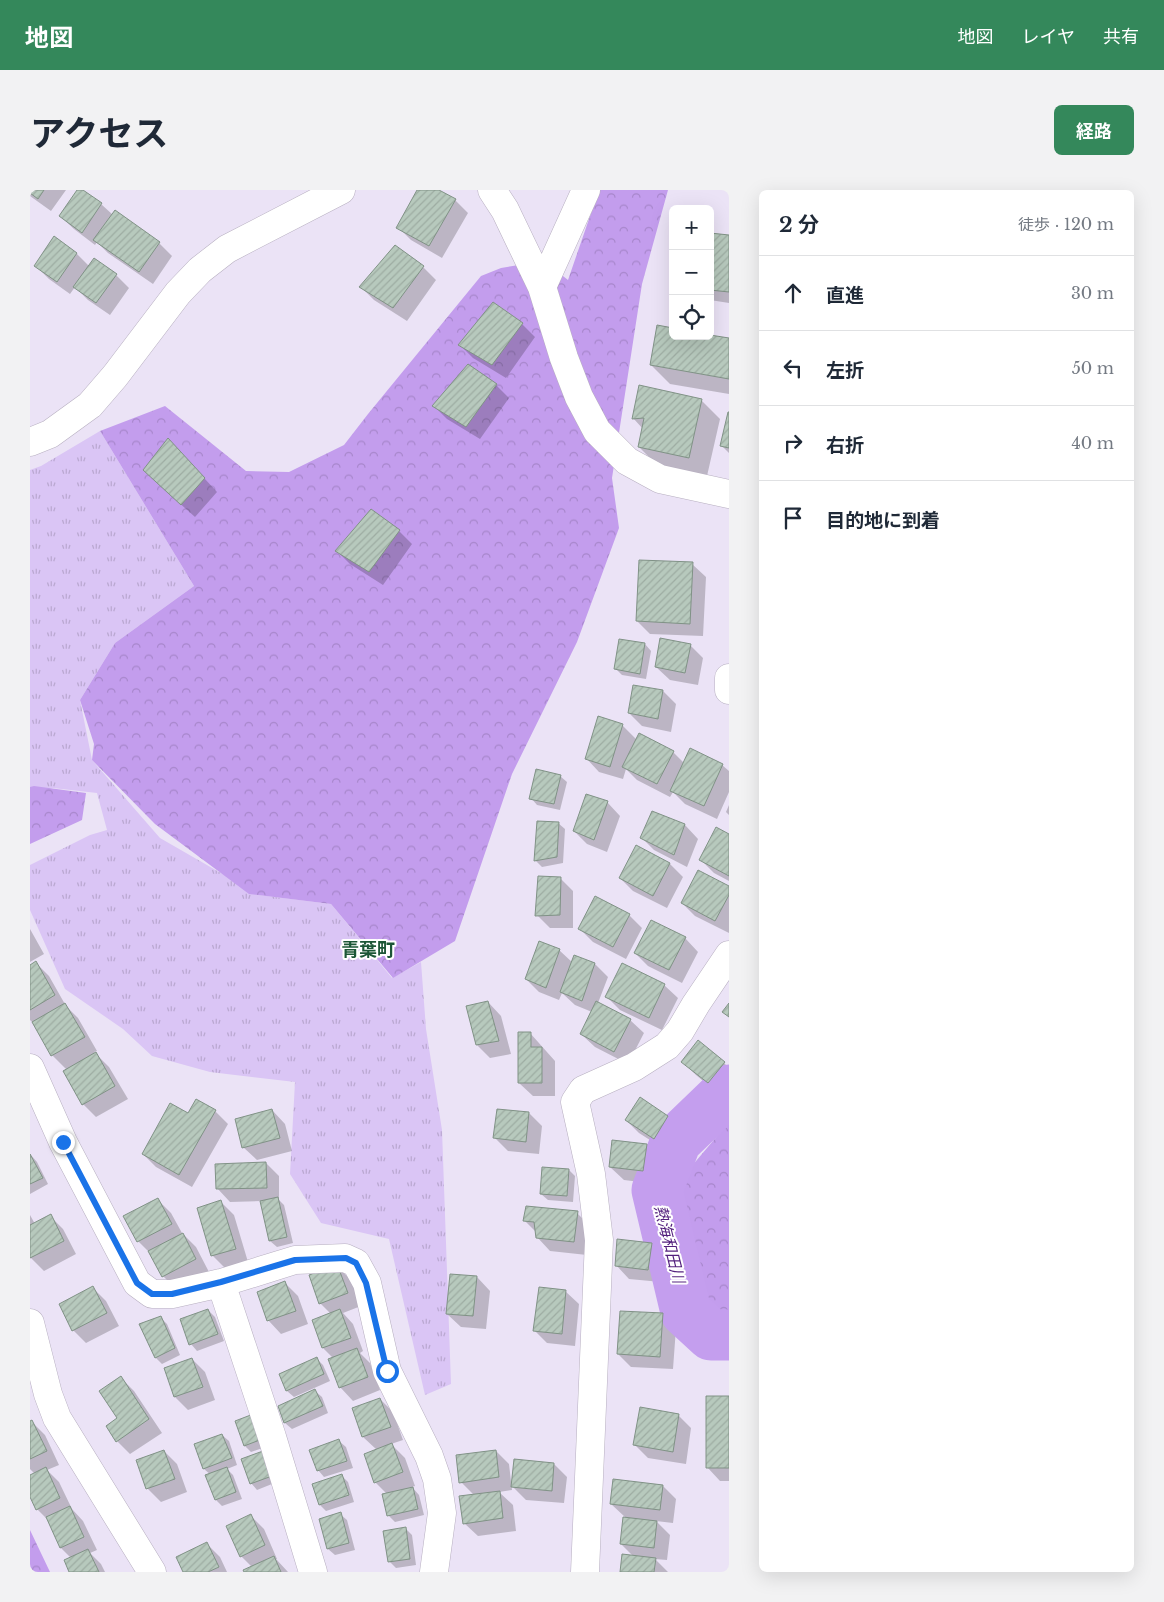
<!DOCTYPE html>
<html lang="ja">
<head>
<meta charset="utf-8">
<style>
	:root { --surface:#fff; --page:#f2f2f3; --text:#1f2937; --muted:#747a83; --line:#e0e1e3; --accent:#34885b }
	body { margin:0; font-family:"Libre Baskerville","Noto Sans JP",serif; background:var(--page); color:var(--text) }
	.controls { position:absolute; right:15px; top:15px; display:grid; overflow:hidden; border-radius:8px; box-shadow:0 5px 20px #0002 }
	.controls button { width:45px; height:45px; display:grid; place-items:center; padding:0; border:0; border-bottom:1px solid var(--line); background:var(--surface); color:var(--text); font:25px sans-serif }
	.stop { position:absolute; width:15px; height:15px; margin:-11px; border:4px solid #1a73e8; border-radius:50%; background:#fff }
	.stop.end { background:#1a73e8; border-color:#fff; box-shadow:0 1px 5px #0008 }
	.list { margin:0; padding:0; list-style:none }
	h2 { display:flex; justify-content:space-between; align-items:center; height:65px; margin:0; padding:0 20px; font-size:21px }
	h2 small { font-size:16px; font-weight:400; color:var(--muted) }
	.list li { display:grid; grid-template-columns:32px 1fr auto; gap:15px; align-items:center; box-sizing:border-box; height:75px; padding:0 20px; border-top:1px solid var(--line) }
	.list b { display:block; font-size:19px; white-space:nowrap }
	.list em { font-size:16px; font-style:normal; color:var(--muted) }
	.icon { flex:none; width:28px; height:28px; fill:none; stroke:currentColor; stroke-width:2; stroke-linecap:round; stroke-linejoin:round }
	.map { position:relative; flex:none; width:699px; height:1382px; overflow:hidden; border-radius:8px }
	header { display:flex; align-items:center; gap:30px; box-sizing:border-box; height:70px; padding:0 25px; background:var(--accent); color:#fff }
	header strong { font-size:24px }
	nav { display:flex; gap:28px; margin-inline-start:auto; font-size:18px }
	.intro { display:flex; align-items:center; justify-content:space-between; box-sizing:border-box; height:120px; padding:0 30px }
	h1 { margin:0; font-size:35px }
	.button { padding:12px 22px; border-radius:8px; background:var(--accent); color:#fff; font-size:18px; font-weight:700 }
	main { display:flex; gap:30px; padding:0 30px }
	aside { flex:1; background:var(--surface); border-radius:8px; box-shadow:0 5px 20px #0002 }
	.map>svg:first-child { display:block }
</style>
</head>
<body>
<header>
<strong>地図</strong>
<nav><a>地図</a><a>レイヤ</a><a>共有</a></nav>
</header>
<div class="intro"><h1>アクセス</h1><a class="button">経路</a></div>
<main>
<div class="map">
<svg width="699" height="1382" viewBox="0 0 699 1382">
	<defs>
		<pattern id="grass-tufts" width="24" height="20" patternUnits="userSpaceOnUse" patternTransform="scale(1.25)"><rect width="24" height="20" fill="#dac5f5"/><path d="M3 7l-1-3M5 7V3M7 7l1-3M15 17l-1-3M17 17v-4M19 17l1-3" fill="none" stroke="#baa8d1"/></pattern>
		<pattern id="forest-crowns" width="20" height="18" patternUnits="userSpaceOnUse" patternTransform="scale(1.25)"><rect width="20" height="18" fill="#c39ded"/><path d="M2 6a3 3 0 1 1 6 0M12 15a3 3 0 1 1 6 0" fill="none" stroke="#a786cb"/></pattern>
		<pattern id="building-hatch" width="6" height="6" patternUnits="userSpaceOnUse" patternTransform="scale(1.25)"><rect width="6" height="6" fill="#b7c9bd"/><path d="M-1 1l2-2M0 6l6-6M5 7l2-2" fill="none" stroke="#9daca2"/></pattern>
	</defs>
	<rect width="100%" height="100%" fill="#ebe3f6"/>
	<path fill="url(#grass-tufts)" d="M70 241 164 396 85 453 50 510 62 570 130 648 229 705 301 714 362 788 391 772 396 839 412 940 421 1194 395 1205 359 1049 291 1033 260 984 265 892 180 882 122 866 93 839 35 799 0 720V675L60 645 77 640 67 603 23 598 0 604V280L11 276Z"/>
	<path fill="url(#forest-crowns)" d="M569 0H638L612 94 582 288 589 338 547 452 482 584 425 751 363 788 301 714 219 704 125 634 62 570 64 554 50 510 85 453 164 396 70 241 135 216 216 281 259 282 314 255 338 224 451 86 471 78 514 71 538 90Z
		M4 596 56 603 52 630 0 654V597Z
		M699 932V1135L666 1120 644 997Z
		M0 1340 20 1382H0Z"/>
	<path fill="#0003" d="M0 0H36L21 21 0 6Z
		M49 0H51L71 14 83 25 129 53 142 66 123 94 78 63 67 52 65 55 44 39 30 26Z
		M389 0H407L425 10 438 23 412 68 381 50 368 37Z
		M680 44 699 46V113L680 110Z
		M25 48 47 64 59 76 86 85 99 98 80 125 58 110 45 97 40 104 19 89 5 75Z
		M393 77 406 90 377 131 344 110 331 97Z
		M492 134 505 147 476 188 443 168 430 155Z
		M643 146 699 150V204L640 194 621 175Z
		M466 195 479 208 450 249 417 229 404 216Z
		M671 210 690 229 677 286 628 276 609 257 613 239 603 228Z
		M699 223V263L692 256Z
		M151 263 187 302 165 327 127 293Z
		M369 341 382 354 353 395 320 374 307 361Z
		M662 374 676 387 673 446 620 444 607 431Z
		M615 454 621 461 616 489 592 485 586 479Z
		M660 455 673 468 668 495 640 490 626 477Z
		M633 501 646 514 641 542 612 536 599 523Z
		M569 528 593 536 607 550 643 562 654 573 692 575 699 581V602L687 629 655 614 643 602 640 607 607 590 596 579 593 589 569 582 556 568Z
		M530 586 537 592 530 620 507 615 501 608Z
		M577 612 590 626 577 662 557 654 544 641Z
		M699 615V625L696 622Z
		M622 622 655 635 668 649 657 677 624 660 611 647Z
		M528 633 535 639 533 673 512 677 505 670Z
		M699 645V691L684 683 671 670Z
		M640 674 653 687 637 718 603 701 590 688Z
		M530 688 543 701V738H520L507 725Z
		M699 698V743L665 726 652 713Z
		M599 725 612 738 596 769 563 752 550 739Z
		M0 739 14 764 0 772Z
		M655 748 668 762 652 793 618 776 605 763Z
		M529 760 543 773 565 774 578 787 568 813 600 830 614 843 598 874 565 857 551 844 562 822 545 815 532 803 529 810 509 802 496 789Z
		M6 773 19 786 36 816 48 828 67 861 64 862 79 877 98 909 66 927 53 914 37 880 22 865 5 835 0 830V776Z
		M634 795 648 808 632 840 590 820 577 807Z
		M458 812 471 826 481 864 460 868 447 855Z
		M500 843 525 871V906H503L489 893Z
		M653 872 694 873 699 878V896L691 906 666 885Z
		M242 920 255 934 262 961 227 970 213 957Z
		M185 921 198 934 162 997 126 977 113 964 158 924Z
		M499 923 512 936 509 964 478 961 465 948Z
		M637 927 650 940 637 961 609 943 596 930Z
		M616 955 629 969 626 994 594 990 580 977Z
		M0 964 7 972 18 994 0 1004Z
		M236 973 249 986V1010L254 1015 263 1053 247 1057 240 1051 231 1011 200 1012 187 998Z
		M539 980 545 986 543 1012 518 1010 511 1004Z
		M128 1010 141 1023 152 1043 166 1057 179 1082 146 1099 133 1086 121 1064 108 1051Z
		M191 1012 204 1025 218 1072 196 1079 183 1066 168 1018Z
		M547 1023 560 1036 557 1065 520 1061 507 1047 506 1042 495 1031Z
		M0 1025 5 1034 20 1026 33 1039 46 1064 14 1081 0 1067Z
		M621 1054 634 1067 631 1092 599 1089 586 1075Z
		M307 1076 320 1089 331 1116 313 1123 323 1134 333 1161 330 1163 340 1173 350 1200 323 1211 310 1197 303 1168 293 1158 283 1130 301 1124 290 1113Z
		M447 1087 460 1101 456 1139 431 1137 417 1124Z
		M255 1093 268 1106 278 1134 251 1144 238 1130Z
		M63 1098 76 1111 89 1136 56 1153 43 1140Z
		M535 1101 549 1114 545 1156 517 1153 504 1140Z
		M178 1120 185 1127 194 1151 167 1161 161 1154Z
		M632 1125 646 1138 643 1179 601 1177 588 1164Z
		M130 1127 137 1134 150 1165 132 1174 126 1168 111 1135Z
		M162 1169 175 1182 185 1210 158 1220 145 1207Z
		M287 1169 293 1175 300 1191 264 1207 257 1201 251 1185Z
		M91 1188 104 1201 132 1243 100 1264 87 1251Z
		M285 1201 292 1207 298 1223 262 1239 255 1233 249 1217Z
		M699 1207V1291H690L677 1277Z
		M350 1209 363 1222 373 1250 361 1254 375 1268 385 1296 382 1297 389 1305 394 1325 365 1332 359 1326 357 1304 345 1292 347 1260 333 1247 323 1219Z
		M226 1224 241 1255 221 1262 215 1256Z
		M648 1225 661 1238 656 1274 618 1268 605 1255Z
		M2 1232 15 1245 29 1275 17 1280 29 1292 42 1319 53 1331 67 1360 60 1363 71 1374 75 1382H40L41 1368 31 1358 18 1330 7 1319 0 1304V1286L5 1284 0 1279V1233Z
		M192 1245 199 1251 207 1275 197 1279 203 1285 212 1309 192 1316 186 1310 181 1285 174 1279 166 1255Z
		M309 1251 316 1257 323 1278 294 1287 288 1280Z
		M134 1261 147 1274 157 1302 131 1312 118 1299 107 1271Z
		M466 1261 479 1274 482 1300 469 1302 483 1315 486 1341 448 1346 434 1333 444 1305 431 1292Z
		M239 1269 247 1292 227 1300 221 1293Z
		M524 1274 537 1287 534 1313 496 1310 482 1296Z
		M311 1285 318 1292 324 1312 296 1321 290 1315Z
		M633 1296 646 1309 643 1333 626 1331 640 1345 637 1370 625 1369 638 1382H591L604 1367 591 1354 595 1327 581 1314Z
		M310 1324 317 1330 325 1360 305 1365 298 1359 291 1329Z
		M221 1326 234 1339 247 1369H246L258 1382H215L222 1377 211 1366Z
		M376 1339 382 1345 386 1375 366 1378 359 1371Z
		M177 1354 190 1367 197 1382H154Z"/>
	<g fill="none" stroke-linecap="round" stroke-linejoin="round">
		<path stroke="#c49eee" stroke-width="51" d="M699 900 646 951 627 1000 656 1122 681 1145H699"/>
	</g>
	<path fill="url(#building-hatch)" stroke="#809286" d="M0 0H14L8 9 0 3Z
		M47 0H53L72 13 52 43 29 26Z
		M387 0H409L426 9 399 56 366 38Z
		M85 20 130 52 109 82 63 50Z
		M680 43 699 45V102L680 100Z
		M24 46 47 63 27 92 4 76Z
		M365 55 394 76 363 118 329 97Z
		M64 68 87 84 66 113 43 97Z
		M463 112 493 133 462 175 428 155Z
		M627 135 643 138V146H680V145L699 148V189L620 175Z
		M438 174 467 194 436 237 402 216Z
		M609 195 672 209 659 268 608 257 614 228 602 229Z
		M698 222H699V258L690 256Z
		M138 248 175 288 151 315 113 280Z
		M341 319 370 340 339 382 305 361Z
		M609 370 663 372 660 434 606 431Z
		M630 448 661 454 655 483 625 477Z
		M589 449 615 453 610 484 584 479Z
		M603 495 633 500 628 529 598 523Z
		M568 526 593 534 580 577 555 569Z
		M609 543 644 561 627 594 592 577Z
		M660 558 693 574 674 616 640 601Z
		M506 579 531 585 524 614 499 609Z
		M556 604 578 611 564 650 543 641Z
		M622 621 655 634 644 665 610 648Z
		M507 631 529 632 527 667 504 671Z
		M686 637 699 644V686L669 670Z
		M606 655 640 673 623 706 589 688Z
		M668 680 699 696V705L685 731 651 713Z
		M508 686 531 687 530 725 505 726Z
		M565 706 600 724 583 757 548 739Z
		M621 730 656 747 639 780 604 763Z
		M509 751 530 759 516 798 495 789Z
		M544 765 565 773 552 811 530 802Z
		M6 771 25 805 0 820V775Z
		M592 773 635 794 619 828 575 807Z
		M458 811 469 851 446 855 436 816Z
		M566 811 601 829 584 862 550 844Z
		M35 813 55 847 21 866 2 832Z
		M699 813V827L692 822Z
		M488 842H501V857H512V893H488Z
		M668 850 695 872 678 893 651 872Z
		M66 862 85 896 52 915 33 881Z
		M610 907 638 926 624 949 595 930Z
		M166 909 186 920 149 985 112 964 140 913 158 923Z
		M242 919 250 948 212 958 205 929Z
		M467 919 499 922 496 952 463 948Z
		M582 950 617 954 613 981 579 977Z
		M0 964 13 988 0 994Z
		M236 972 237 998 186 999 185 974Z
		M512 977 539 979 537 1006 510 1004Z
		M248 1007 257 1047 239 1051 230 1011Z
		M128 1008 142 1034 107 1052 93 1026Z
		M191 1010 206 1059 181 1066 167 1018Z
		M496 1016 548 1021 544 1052 506 1048 504 1032 493 1031Z
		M21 1024 34 1051 0 1068V1035Z
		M153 1043 166 1069 132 1087 118 1061Z
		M587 1049 622 1053 618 1080 585 1076Z
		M307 1074 318 1103 289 1114 279 1085Z
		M420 1084 447 1086 443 1126 416 1124Z
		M255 1091 266 1121 237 1131 227 1102Z
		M63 1096 77 1123 42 1141 29 1114Z
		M509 1097 536 1100 532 1144 503 1141Z
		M178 1119 188 1144 159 1155 150 1129Z
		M310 1119 321 1148 292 1158 282 1130Z
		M590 1121 633 1123 630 1167 587 1164Z
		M131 1126 145 1158 125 1168 109 1134Z
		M327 1158 338 1187 309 1198 298 1169Z
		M287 1167 294 1184 256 1201 249 1184Z
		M162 1168 173 1197 144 1207 134 1178Z
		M91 1186 119 1229 86 1252 76 1236 87 1228 69 1201Z
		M285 1199 293 1216 254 1233 248 1216Z
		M676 1206H699V1278H676Z
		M350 1208 361 1237 332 1247 322 1218Z
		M610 1217 649 1224 643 1262 603 1255Z
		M226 1223 235 1248 214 1256 205 1231Z
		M2 1230 17 1261 0 1269V1231Z
		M192 1244 202 1268 173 1279 164 1254Z
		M309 1249 317 1271 287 1281 279 1260Z
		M362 1253 373 1282 344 1293 334 1264Z
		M134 1260 145 1289 116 1299 106 1270Z
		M466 1260 469 1287 429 1293 426 1265Z
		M233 1261 242 1286 220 1294 211 1269Z
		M484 1269 524 1273 522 1301 481 1297Z
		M16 1277 30 1308 6 1320 0 1307V1285Z
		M197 1277 206 1302 185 1310 175 1285Z
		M312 1284 319 1305 289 1315 282 1294Z
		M583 1289 633 1295 630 1320 580 1314Z
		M383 1297 388 1319 357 1326 352 1304Z
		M470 1301 473 1328 433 1334 429 1306Z
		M40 1316 54 1347 30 1358 16 1327Z
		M311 1322 319 1353 297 1359 289 1329Z
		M221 1324 235 1355 210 1367 196 1336Z
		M593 1327 627 1331 624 1358 590 1354Z
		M376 1337 380 1369 358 1372 353 1341Z
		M177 1352 189 1377 178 1382H153L146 1367Z
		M58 1359 69 1382H39L34 1370Z
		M592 1364 626 1368 624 1382H590Z
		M244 1366 251 1382H214L213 1380Z"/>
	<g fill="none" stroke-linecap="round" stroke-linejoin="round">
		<defs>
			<path id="minor" d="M462 0 475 20 512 97 534 168 549 207 567 241 597 271 630 289 699 304
				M512 97 556 0
				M0 252 20 244 60 215 85 186 148 103 170 80 197 59 311 0
				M699 488V500
				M0 878 33 952 107 1093 122 1104H142L191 1093 265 1070 315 1068 326 1073 337 1093 357 1181 399 1266 407 1289 412 1323 404 1382
				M191 1093 242 1247 283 1382
				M0 1133 18 1204 27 1228 122 1382
				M555 1382 569 1050 561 984 545 912 553 900 604 877 637 856 650 841 666 814 699 765"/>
		</defs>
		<use href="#minor" stroke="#b7afc0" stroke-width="29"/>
		<use href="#minor" stroke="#fff" stroke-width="28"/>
	</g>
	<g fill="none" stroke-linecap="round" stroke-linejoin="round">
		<path stroke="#1a73e8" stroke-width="6" d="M33 952 107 1093 122 1104H142L191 1092 265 1070 316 1068 326 1073 336 1093 357 1181"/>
	</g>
	<g text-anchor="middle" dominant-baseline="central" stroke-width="4" stroke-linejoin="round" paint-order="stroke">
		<g font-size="16" font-style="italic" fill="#521f7c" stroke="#fff">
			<text transform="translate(640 1054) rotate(76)">熱海和田川</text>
		</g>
		<g font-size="18" font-weight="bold" fill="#1c5637" stroke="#fff">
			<text x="338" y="760">青葉町</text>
		</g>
	</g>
</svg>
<div class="controls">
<button>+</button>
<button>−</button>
<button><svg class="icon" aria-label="locate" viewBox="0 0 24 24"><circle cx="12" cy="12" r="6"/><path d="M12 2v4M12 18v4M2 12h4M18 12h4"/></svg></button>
</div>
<div class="stop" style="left:357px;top:1181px"></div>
<div class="stop end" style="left:33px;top:952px"></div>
</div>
<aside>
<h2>2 分<small>徒歩 · 120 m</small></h2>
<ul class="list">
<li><svg class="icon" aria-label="ahead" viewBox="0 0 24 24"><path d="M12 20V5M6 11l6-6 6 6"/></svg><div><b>直進</b></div><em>30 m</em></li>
<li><svg class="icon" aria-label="left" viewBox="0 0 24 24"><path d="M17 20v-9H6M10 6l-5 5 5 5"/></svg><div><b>左折</b></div><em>50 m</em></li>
<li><svg class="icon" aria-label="right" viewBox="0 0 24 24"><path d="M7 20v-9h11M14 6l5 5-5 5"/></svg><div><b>右折</b></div><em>40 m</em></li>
<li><svg class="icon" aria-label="arrive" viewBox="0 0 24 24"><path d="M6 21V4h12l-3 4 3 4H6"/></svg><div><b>目的地に到着</b></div></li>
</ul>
</aside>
</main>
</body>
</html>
